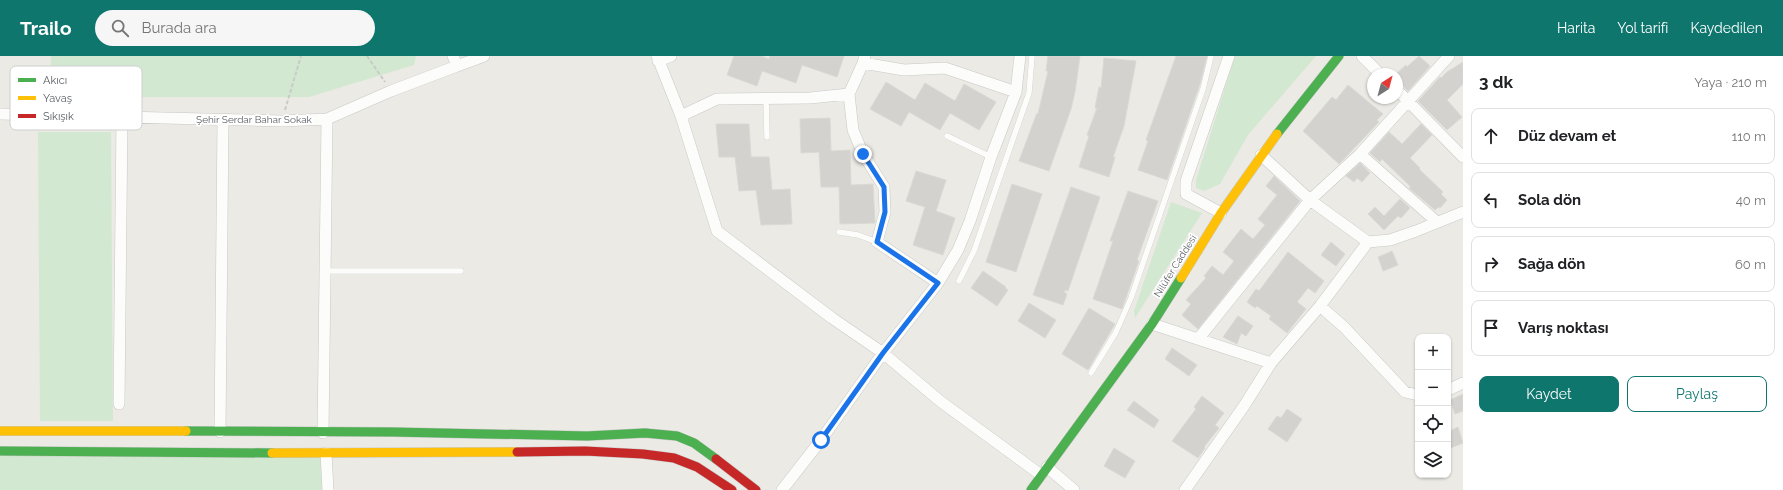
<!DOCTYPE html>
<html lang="tr">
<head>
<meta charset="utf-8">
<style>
	:root { --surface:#fff; --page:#f6f6f6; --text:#202124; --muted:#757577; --line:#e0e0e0; --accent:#0f766e }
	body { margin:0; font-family:Raleway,sans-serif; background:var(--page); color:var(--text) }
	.controls { position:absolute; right:12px; bottom:12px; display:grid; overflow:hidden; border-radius:8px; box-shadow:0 1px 3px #0004 }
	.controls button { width:36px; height:36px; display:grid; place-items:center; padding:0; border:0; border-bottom:1px solid var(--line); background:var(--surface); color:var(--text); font:20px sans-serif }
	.compass { position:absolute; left:1367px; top:12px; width:36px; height:36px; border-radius:50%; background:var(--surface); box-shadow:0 1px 3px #0004; rotate:36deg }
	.stop { position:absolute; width:12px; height:12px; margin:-9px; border:3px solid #1a73e8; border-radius:50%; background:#fff }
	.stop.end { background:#1a73e8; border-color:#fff; box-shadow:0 1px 4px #0008 }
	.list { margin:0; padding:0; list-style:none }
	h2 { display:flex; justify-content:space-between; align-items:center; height:52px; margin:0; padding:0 16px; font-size:17px }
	h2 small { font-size:13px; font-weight:400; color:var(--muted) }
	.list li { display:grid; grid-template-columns:26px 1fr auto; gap:12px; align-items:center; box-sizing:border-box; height:56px; margin:0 8px 8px; padding:0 8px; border:1px solid var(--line); border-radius:8px }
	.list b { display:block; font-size:15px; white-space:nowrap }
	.list em { font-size:13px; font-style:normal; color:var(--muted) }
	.actions { display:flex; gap:8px; padding:12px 16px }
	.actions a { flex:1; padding:9px 0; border:1px solid var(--accent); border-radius:8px; text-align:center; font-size:14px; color:var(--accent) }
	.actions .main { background:var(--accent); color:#fff }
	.icon { flex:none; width:22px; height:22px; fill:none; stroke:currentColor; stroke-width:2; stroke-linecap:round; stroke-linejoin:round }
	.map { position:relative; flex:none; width:1463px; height:434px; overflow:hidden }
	header { display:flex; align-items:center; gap:24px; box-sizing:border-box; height:56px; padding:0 20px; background:var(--accent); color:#fff }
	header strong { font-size:19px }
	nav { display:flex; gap:22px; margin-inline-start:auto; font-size:14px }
	.search { width:280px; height:36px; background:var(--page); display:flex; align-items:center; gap:10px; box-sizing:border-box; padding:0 14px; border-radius:22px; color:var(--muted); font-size:15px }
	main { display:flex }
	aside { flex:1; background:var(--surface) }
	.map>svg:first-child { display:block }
</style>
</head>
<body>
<header>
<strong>Trailo</strong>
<div class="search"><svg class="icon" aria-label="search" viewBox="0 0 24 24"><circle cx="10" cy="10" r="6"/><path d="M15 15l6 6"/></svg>Burada ara</div>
<nav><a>Harita</a><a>Yol tarifi</a><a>Kaydedilen</a></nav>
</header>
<main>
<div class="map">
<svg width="1463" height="434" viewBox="0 0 1463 434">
	<rect width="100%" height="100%" fill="#ebeae5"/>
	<path fill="#d3e8d0" d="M51 0H416L414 9 309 41H50Z
		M1235 0H1316L1248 79 1220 128 1204 135 1196 132V124Z
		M38 76H111L113 365H40Z
		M1171 146 1202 157 1135 262 1134 255Z
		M0 395 326 397 328 434H0Z"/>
	<path fill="#d3d2cf" stroke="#dad9d4" d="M734 0H761L769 3 770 0H844L837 21 802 9 796 27 762 15 757 30 727 19Z
		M1048 0H1080L1075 36 1071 53 1049 115 1019 105 1037 57 1038 58 1048 15H1046Z
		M1176 0H1207L1200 28 1167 124 1138 114 1148 85 1146 84Z
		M1419 0 1430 10 1408 35 1397 23 1396 18 1406 9 1407 11Z
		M1104 2 1136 5 1124 70 1113 101H1115L1109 121 1079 111 1089 80 1087 79 1097 52H1095L1099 31 1101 32Z
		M1463 6V28L1447 44 1462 61 1447 74 1418 45 1440 21 1441 22 1447 16Z
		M886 26 915 44 925 27 955 45 964 28 996 46 979 74 950 57 940 74 909 56 901 70 870 53Z
		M1348 29 1383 58 1377 64 1379 66 1339 108 1303 75 1332 41 1336 44Z
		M830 62 831 95 850 94 851 129 873 128 875 167 840 168 839 131H821L819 96 801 97 800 63Z
		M716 68H749L751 101H769L772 134 790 133 792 168 761 169 756 134 739 135 735 101H719Z
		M1421 68 1432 79 1410 102 1420 112 1419 113 1443 136 1441 138 1447 144 1440 152 1438 151 1435 154 1409 132 1411 131 1382 103 1380 106 1370 97 1389 76 1402 88Z
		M1360 107 1370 117 1362 126 1357 122 1354 126 1346 120Z
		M916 115 946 124 936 155 955 162 943 199 913 189 925 151 906 145Z
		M1274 120 1300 145 1198 273 1182 259 1191 248 1186 244 1206 222 1204 220 1212 210 1223 219 1234 205 1223 196 1241 173 1253 183 1265 169 1258 163 1277 139 1266 130Z
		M1012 128 1042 138 1016 216 986 206Z
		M1071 131 1100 141 1068 235 1065 234 1064 236 1067 238 1063 249 1033 239Z
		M1128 135 1158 145 1137 204 1139 205 1122 253 1093 243 1113 185H1110Z
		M1400 143 1410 152 1401 162 1398 160 1384 174 1368 158 1375 151 1384 160Z
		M1331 186 1345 198 1336 210 1321 199Z
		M1392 195 1398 209 1383 215 1378 201Z
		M1288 196 1324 225 1315 237 1308 232 1297 246 1306 253 1287 277 1269 263 1271 260 1257 250 1255 252 1247 246 1256 233 1259 235Z
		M983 215 1006 231 1005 232 1008 234 997 250 971 232Z
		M1029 247 1056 264 1045 282 1018 265Z
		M1089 252 1115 268 1088 314 1062 298Z
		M1238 260 1253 270 1246 280 1241 277 1237 288 1223 281Z
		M1172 292 1197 309 1189 320 1165 303Z
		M1463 338V355L1455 358 1450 344Z
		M1202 340 1224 357 1215 369 1219 372 1204 391 1205 392 1198 402 1172 385 1196 353 1194 351Z
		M1134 345 1159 364 1154 372 1127 354Z
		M1287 353 1302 363 1287 386 1268 373 1277 360 1281 362Z
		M1458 371 1463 387 1448 393V376Z
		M1114 392 1135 405 1125 422 1104 410Z"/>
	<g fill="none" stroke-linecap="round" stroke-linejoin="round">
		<defs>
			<path id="lane" d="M766 43 767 81
				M947 80 991 101
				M839 176 858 179 877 186
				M325 215H461
				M959 225 974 195 1029 37 1032 0
				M1091 317 1116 276 1131 242 1203 33 1211 0"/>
			<path id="street" d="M453 0 457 10 484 0
				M657 0 681 60
				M1362 0 1380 18
				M658 5 671 0
				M863 7 904 14 945 12 1016 36
				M1397 34 1463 101
				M849 38 863 7 865 0
				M0 58 282 65 327 63 391 35 457 10
				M1360 98 1437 166
				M1261 99 1310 144 1368 186
				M1221 157 1186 138V125L1229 0
				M938 227 877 186 885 156 884 131 863 98 853 74 849 38 810 42 717 43 681 60 717 175 832 262 883 297 940 345 1041 419
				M1320 250 1344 271 1405 336 1418 339
				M1152 268 1271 307 1320 250 1368 186 1390 184 1416 175 1463 156
				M1199 282 1310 144 1360 98 1449 0
				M1448 334 1463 327
				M119 348 122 62
				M220 376 223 64
				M323 377 327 63
				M326 397 328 434
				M1047 411 1074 434
				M782 434 821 384 883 297 938 227 958 194 970 165 991 101 1016 36 1020 0
				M1185 434 1244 350 1271 307"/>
			<path id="fast" d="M1277 78 1339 0
				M186 375 393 376 587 380 645 377 677 380 694 387 716 403
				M0 395 272 397
				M1031 434 1152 268 1181 222"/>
			<path id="slow" d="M1181 222 1221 157 1277 78
				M0 375H186
				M272 397 517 396"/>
			<path id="jam" d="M517 396 585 395 643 398 674 402 697 411 732 434
				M716 403 756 434"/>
		</defs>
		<use href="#lane" stroke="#c8c8c7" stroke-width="6"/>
		<use href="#street" stroke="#c8c8c7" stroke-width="12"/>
		<use href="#fast" stroke="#c7c7c6" stroke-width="10"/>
		<use href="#slow" stroke="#c7c7c6" stroke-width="10"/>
		<use href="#jam" stroke="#c7c7c6" stroke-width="10"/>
		<path stroke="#c8ccc9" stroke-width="2" stroke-dasharray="4 2" stroke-linecap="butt" d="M367 0 385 26
			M285 54 301 0"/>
		<use href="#lane" stroke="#fcfcfb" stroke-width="5.5"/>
		<use href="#street" stroke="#fcfcfb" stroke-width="11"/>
		<use href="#fast" stroke="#4caf50" stroke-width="9"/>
		<use href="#slow" stroke="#ffc107" stroke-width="9"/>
		<use href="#jam" stroke="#c62828" stroke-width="9"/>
	</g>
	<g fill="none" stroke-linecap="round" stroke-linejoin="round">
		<path stroke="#1a73e8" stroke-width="5" d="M821 384 883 297 938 227 877 186 885 156 884 131 863 98"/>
	</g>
	<g text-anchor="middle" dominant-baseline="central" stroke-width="3.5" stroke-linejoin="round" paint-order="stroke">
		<g font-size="10" fill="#5b5f64" stroke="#fff">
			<text x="254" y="63">Şehir Serdar Bahar Sokak</text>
			<text transform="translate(1175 210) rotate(-58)">Nilüfer Caddesi</text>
		</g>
	</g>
	<rect x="10" y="10" width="132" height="64" rx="6" fill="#fff" stroke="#cecfd0" stroke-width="1"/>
	<rect x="18" y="22" width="18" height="4" fill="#4caf50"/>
	<rect x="18" y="40" width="18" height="4" fill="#ffc107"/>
	<rect x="18" y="58" width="18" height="4" fill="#c62828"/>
	<g font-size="11" fill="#5b5f64">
		<text x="43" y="28">Akıcı</text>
		<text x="43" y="46">Yavaş</text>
		<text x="43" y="64">Sıkışık</text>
	</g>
</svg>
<div class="controls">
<button>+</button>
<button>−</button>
<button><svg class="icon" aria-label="locate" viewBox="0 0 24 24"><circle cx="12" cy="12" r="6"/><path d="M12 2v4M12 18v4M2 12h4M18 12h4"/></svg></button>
<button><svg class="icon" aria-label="layers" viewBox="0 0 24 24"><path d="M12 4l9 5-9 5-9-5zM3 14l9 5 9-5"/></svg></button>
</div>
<svg class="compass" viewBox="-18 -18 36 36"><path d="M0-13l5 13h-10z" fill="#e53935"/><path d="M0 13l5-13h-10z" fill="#757577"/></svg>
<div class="stop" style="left:821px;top:384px"></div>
<div class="stop end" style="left:863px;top:98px"></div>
</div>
<aside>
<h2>3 dk<small>Yaya · 210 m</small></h2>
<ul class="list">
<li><svg class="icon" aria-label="ahead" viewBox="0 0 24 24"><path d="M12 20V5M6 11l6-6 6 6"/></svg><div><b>Düz devam et</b></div><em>110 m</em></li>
<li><svg class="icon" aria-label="left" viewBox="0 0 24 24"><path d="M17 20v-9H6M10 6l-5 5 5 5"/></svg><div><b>Sola dön</b></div><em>40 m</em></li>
<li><svg class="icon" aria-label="right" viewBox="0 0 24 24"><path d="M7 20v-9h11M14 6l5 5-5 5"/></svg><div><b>Sağa dön</b></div><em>60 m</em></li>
<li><svg class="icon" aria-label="arrive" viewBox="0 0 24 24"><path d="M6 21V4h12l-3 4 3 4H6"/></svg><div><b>Varış noktası</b></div></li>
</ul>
<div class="actions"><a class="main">Kaydet</a><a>Paylaş</a></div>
</aside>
</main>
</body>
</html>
